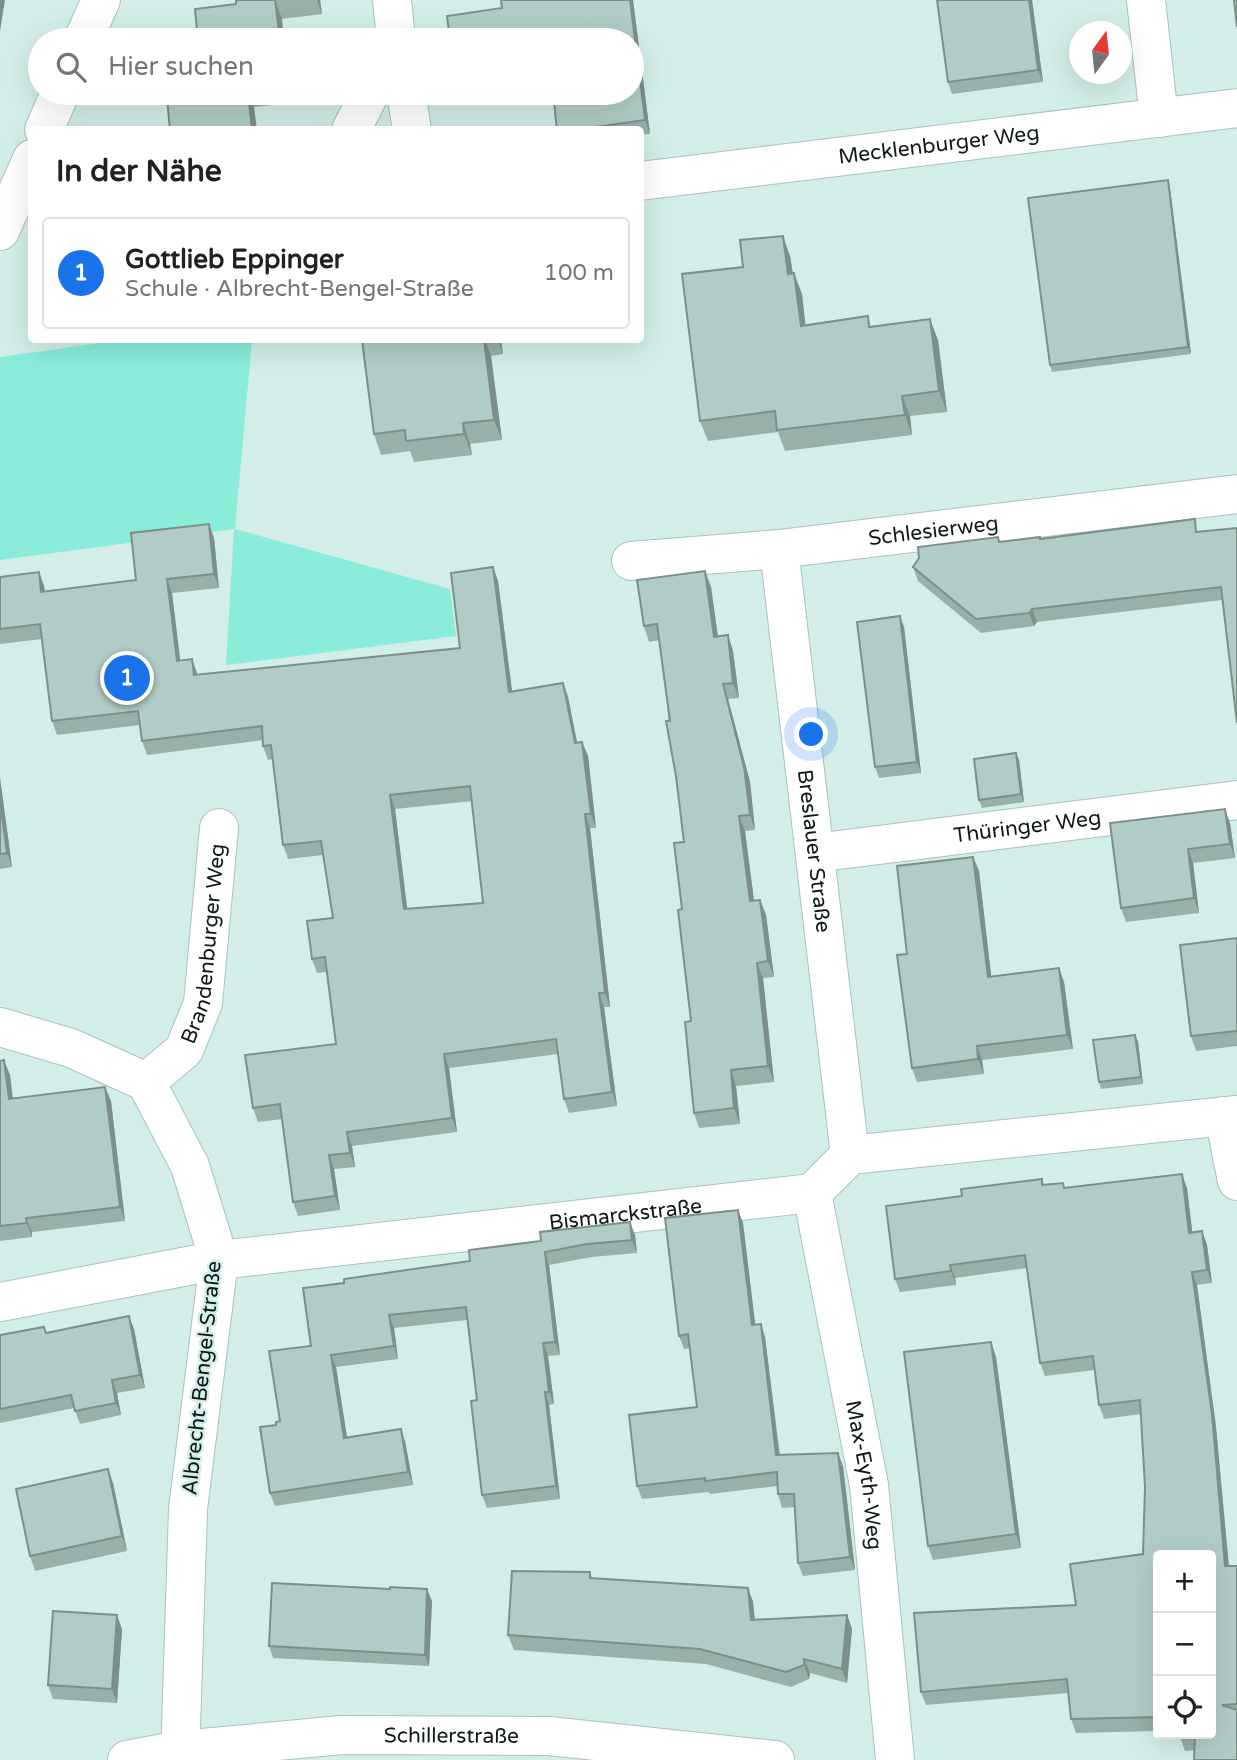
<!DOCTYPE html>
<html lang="de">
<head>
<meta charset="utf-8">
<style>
	:root { --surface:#fff; --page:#f6f6f6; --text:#202124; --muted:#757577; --line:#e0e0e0; --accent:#1a73e8 }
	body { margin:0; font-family:"Varela Round",sans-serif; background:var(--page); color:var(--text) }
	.controls { position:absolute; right:21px; bottom:21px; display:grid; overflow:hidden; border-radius:7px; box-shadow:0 7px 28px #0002 }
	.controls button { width:63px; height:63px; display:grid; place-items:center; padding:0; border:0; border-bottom:2px solid var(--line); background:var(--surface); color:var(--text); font:35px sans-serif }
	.compass { position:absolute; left:1069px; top:21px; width:63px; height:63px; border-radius:50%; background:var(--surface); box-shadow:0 7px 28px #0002; rotate:15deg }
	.you { position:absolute; left:812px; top:735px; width:24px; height:24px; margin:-18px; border:5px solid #fff; border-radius:50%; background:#1a73e8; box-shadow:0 0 0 10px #1a73e833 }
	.badge { display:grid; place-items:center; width:46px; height:46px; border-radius:50%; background:var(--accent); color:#fff; font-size:23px; font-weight:700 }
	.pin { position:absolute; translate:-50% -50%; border:4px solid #fff; box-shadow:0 2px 7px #0006 }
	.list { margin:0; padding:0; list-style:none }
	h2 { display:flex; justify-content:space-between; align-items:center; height:91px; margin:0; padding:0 28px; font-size:30px }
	h2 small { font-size:23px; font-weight:400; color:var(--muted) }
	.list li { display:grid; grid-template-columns:46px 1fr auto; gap:21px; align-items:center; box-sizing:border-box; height:112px; margin:0 14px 14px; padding:0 14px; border:2px solid var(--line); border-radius:7px }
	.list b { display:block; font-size:26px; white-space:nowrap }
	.list p { margin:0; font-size:23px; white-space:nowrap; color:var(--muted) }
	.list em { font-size:23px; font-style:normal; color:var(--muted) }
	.icon { flex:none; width:38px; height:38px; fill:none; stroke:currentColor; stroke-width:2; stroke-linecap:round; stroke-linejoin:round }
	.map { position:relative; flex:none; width:1237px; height:1760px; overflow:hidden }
	.search { position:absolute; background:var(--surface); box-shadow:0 7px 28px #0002; left:28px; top:28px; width:616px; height:77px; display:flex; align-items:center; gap:18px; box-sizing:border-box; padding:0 24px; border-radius:38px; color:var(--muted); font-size:26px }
	.panel { position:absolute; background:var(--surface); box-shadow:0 7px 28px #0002; left:28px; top:126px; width:616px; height:217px; border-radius:7px }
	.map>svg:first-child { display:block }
</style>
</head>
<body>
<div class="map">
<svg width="1237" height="1760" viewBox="0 0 1237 1760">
	<rect width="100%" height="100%" fill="#d3eee8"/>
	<path fill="#8aedda" d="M122 340H252L235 529 450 589 456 636 226 665 234 529 0 560V357Z"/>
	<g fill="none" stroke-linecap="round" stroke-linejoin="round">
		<defs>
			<g id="minor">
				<path d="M392 0 396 40"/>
				<path d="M1146 0 1159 118"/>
				<path d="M83 40 101 0"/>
				<path d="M406 93 412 130"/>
				<path d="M44 130 60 93"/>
				<path d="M351 130 370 93"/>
				<path id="s1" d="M640 181 1237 108"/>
				<path d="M0 231 32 159"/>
				<path id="s2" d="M779 549 850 1155"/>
				<path id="s3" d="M631 561 779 549 1237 494"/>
				<path id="s4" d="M815 853 1237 800"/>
				<path d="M0 1027 71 1048 146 1082 190 1166 219 1260 188 1509 180 1760"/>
				<path id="s5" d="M146 1082 184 1050 203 1003 219 828"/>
				<path d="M1224 1116 1237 1181"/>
				<path id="s6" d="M812 1193 869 1485 895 1760"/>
				<path id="s7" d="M0 1302 219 1260 812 1193 850 1155 1237 1115"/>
				<path id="s8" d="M127 1760 180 1750 342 1735 549 1736 775 1760"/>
			</g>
		</defs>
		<use href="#minor" stroke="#a8c2bc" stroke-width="40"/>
		<use href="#minor" stroke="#fff" stroke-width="38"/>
	</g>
	<path fill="#98afaa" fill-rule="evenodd" d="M236 0H320L322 14 282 19 236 4Z
		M633 0 650 134 640 135V130H557L632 93 502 8Z
		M937 0H1032L1043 82 952 94 948 82Z
		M204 93H290L291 103 254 107Z
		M1168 180 1170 188 1191 354 1052 372 1050 365Z
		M790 256 793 273 802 294 805 325 872 327 938 340 947 412 910 416 912 435 785 451 778 432 708 441 700 421 743 267Z
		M362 340H501L503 354 491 356 502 440 470 444 472 455 414 462 410 451 381 455 374 434Z
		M1237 528 1222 600 1037 622 1034 626 981 633 918 581 913 567 1040 539 1199 532Z
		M214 538 219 588 172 593 180 660 197 675 460 648 493 567 498 581 512 692 563 683 568 697 577 743 582 742 588 756 596 828H590L610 1007H604L617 1106 569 1113 564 1099 558 1054 449 1068 457 1132 352 1146 355 1167 334 1169 340 1210 298 1216 293 1202 282 1119 258 1122 253 1108 336 1044 327 972 317 973 312 959 333 918 323 855 288 859 283 845 273 759 268 760 263 746V740L147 755 142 741 140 725 57 735 52 721 42 639 0 644V577L39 572 44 586 45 592 136 580ZM472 801 483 903 407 909 395 809Z
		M711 587 718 637 733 651 739 698 728 699 750 782 755 830 745 831 754 901 760 900 766 915 774 977 763 978 774 1082 736 1086 740 1124 699 1128 694 1113 691 1021 682 909 684 842 659 640 649 642 644 626Z
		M904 627 921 773 879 778 875 767Z
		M1019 760 1024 802 982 808 979 800Z
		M0 778 12 867 0 869Z
		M1110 823H1230L1235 858 1193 863 1199 913 1126 922 1121 908Z
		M973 857 979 871 991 976 1064 982 1073 1049 982 1060 984 1074 917 1082 912 1068 907 954Z
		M1237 938V1046L1196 1051 1191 1036Z
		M1135 1035 1138 1042 1143 1084 1101 1089 1099 1082Z
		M0 1061 10 1075 13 1098 111 1101 125 1221 32 1232V1237L0 1241Z
		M1042 1179 1044 1185 1065 1187 1187 1188 1192 1232 1202 1231 1207 1245 1212 1283 1197 1285 1216 1427 1229 1566H1237V1760L1195 1750 1185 1751 1180 1737 1211 1734 1158 1555V1731L1076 1733 1071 1719 1069 1693 926 1705 921 1692 1076 1605 1143 1554 1145 1487 1141 1414 1104 1419 1099 1405 1095 1370 1045 1376 1040 1363 1027 1268 955 1278 956 1285 900 1292 895 1279 962 1196Z
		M738 1210 743 1223 755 1325 765 1337 780 1455 843 1466 855 1570 803 1576 798 1563 795 1507 782 1508 778 1494 777 1486 710 1494 709 1492 642 1499 637 1486 697 1407 690 1348 684 1349 679 1336Z
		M635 1235 637 1253 592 1257 549 1265 560 1355 548 1356 554 1404 549 1405 560 1499 487 1508 482 1495 477 1400 467 1320 394 1328 398 1359 336 1367 347 1437 405 1441 413 1485 275 1506 270 1493 276 1425 280 1421 311 1346 344 1283Z
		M134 1329 145 1388 117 1393 121 1415 80 1424 74 1408 0 1423V1335Z
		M991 1342 996 1357 1021 1548 933 1560 928 1546Z
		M113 1483 127 1551 35 1571 30 1556Z
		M590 1572 592 1578 748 1588 753 1602 755 1619 847 1615 852 1629 847 1683 810 1673 809 1679 791 1687 706 1664 514 1650 508 1635Z
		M432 1601 429 1666 273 1658 269 1646Z
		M122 1629 117 1703 53 1699 48 1685Z"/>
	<path fill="#7c8f8b" d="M0 0H5L0 31Z
		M275 0 282 19 284 40H280Z
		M317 0H320L322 14Z
		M630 0H633L650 134 645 120Z
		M1029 0H1032L1043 82 1038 70Z
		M248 93H249L254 107 257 130H252Z
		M1168 180 1170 188 1191 354 1188 347Z
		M783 236 790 256 796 295 788 274Z
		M794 273 802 294 808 347 801 326Z
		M930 319 938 340 947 412 939 391Z
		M484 340H485L491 356 502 440 494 420Z
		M498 340H501L503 354Z
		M902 396 910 416 912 435 905 415Z
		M463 423 470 444 472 455 464 434Z
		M209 524 214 538 219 588 214 574Z
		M493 567 498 581 514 706 509 692Z
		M705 571 711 587 720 652 714 637Z
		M39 572 44 586 47 606 41 592Z
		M167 579 172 593 182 675 177 661Z
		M1032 609 1037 622 1034 626 1029 613Z
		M900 616 904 627 921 773 917 762Z
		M728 635 733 651 739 698 733 683Z
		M192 659 197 673 199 689 194 675Z
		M563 683 568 697 580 757 575 743Z
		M723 684 728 699 750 782 755 830 750 815Z
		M582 742 588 756 596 828 591 814Z
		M1016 753 1019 760 1024 802 1021 794Z
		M0 778 12 867 7 853 0 802Z
		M390 795 395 809 409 923 404 909Z
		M1225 809 1230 823 1235 858 1230 844Z
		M585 814 590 828 610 1007 605 993Z
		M739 816 745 831 756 916 750 901Z
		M1188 849 1193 863 1199 913 1194 898Z
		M973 857 979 871 993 991 988 977Z
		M760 900 766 915 774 977 768 961Z
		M757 963 763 978 774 1082 768 1066Z
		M1059 968 1064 982 1073 1049 1067 1035Z
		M599 993 604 1007 617 1106 612 1092Z
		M1135 1035 1138 1042 1143 1084 1141 1077Z
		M977 1046 982 1060 984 1074 978 1059Z
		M444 1054 449 1068 457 1132 452 1118Z
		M4 1060 10 1075 14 1113 9 1099Z
		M731 1070 736 1086 740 1124 734 1108Z
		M105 1087 111 1101 125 1221 120 1207Z
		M347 1132 352 1146 355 1167 350 1153Z
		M329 1155 334 1169 340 1210 335 1196Z
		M1182 1174 1187 1188 1194 1246 1189 1233Z
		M738 1210 743 1223 757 1339 752 1325Z
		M26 1218 32 1232V1237L27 1223Z
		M630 1222 635 1235 637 1253 632 1240Z
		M1202 1231 1207 1245 1212 1283 1207 1270Z
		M545 1252 549 1265 560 1355 555 1342Z
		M950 1265 955 1278 956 1285 951 1271Z
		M1192 1272 1197 1285 1216 1427 1230 1580 1225 1566Z
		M389 1315 394 1328 398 1359 394 1346Z
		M129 1316 134 1329 145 1388 140 1375Z
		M761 1324 765 1337 781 1469 776 1455Z
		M991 1342 996 1357 1021 1548 1016 1534Z
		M543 1343 548 1356 554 1404 549 1392Z
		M331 1355 336 1367 349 1450 344 1438Z
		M112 1380 117 1393 121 1415 116 1403Z
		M545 1392 549 1405 560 1499 556 1486Z
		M401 1429 405 1441 413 1485 408 1472Z
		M838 1453 843 1466 855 1570 850 1557Z
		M108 1469 113 1483 127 1551 122 1536Z
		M748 1588 753 1602 756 1634 751 1620Z
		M427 1589 432 1601 429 1666 425 1655Z
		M117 1615 122 1629 117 1703 112 1689Z
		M847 1615 852 1629 847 1683 842 1669Z
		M804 1659 810 1673 809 1679 804 1665Z"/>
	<path fill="#b1ccc6" stroke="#7c8f8b" stroke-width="2" fill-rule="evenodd" d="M236 0H275L280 40H198L195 9 236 4Z
		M501 0H630L645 120 575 130H557L553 93H632V40H450L447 16 502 8Z
		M937 0H1029L1038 70 948 82Z
		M1234 0H1237V27Z
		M204 93H248L252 130H170L167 98Z
		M1168 180 1188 347 1050 365 1028 198Z
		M783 236 788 274 794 273 801 326 868 316 869 327 930 319 939 391 902 396 905 415 777 430 775 411 700 421 682 274 743 267 740 240Z
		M362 340H484L494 420 463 423 464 434 406 441 405 430 374 434Z
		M1195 519 1196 532 1237 528V723L1221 587 1032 609 1029 613 976 619 913 567 919 558 918 547 998 537 999 542 1040 537V539Z
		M209 524 214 574 167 579 177 661 192 659 194 675 460 648 451 573 493 567 509 692 563 683 575 743 582 742 591 814H585L605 993H599L612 1092 564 1099 556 1039 444 1054 452 1118 347 1132 350 1153 329 1155 335 1196 293 1202 280 1104 253 1108 245 1055 336 1044 325 957 312 959 307 921 333 918 321 841 283 845 271 745 263 746 262 726 142 741 138 711 52 721 40 624 0 629V577L39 572 41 592 136 580 131 533ZM470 786 483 903 404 909 390 795Z
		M705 571 714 637 728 635 733 683 723 684 744 767 750 815 739 816 750 901 760 900 768 961 757 963 768 1066 731 1070 734 1108 694 1113 685 1022 691 1021 678 910 682 909 674 843 684 842 676 776 666 721H670L657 624 644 626 637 580Z
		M900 616 917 762 875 767 857 622Z
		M1016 753 1021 794 979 800 974 759Z
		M0 802 7 853 0 854Z
		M1225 809 1230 844 1188 849 1194 898 1121 908 1110 823Z
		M973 857 988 977 1059 968 1067 1035 977 1046 978 1059 912 1068 897 955 907 954 897 866Z
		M1237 938V1031L1191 1036 1180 945Z
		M1135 1035 1141 1077 1099 1082 1093 1040Z
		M4 1060 9 1099 105 1087 120 1207 26 1218 27 1223 0 1226V1061Z
		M1182 1174 1189 1233 1202 1231 1207 1270 1192 1272 1212 1414 1225 1566H1237V1704L1222 1705 1237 1710V1760H1194L1195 1735 1180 1737 1181 1734H1211V1555H1158V1717L1071 1719 1067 1679 921 1692 914 1613 1076 1605 1070 1564 1143 1554 1145 1487 1140 1400 1099 1405 1093 1356 1040 1363 1025 1255 950 1265 951 1271 895 1279 886 1206 962 1196 961 1189 1042 1179V1185L1063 1183 1064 1188Z
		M738 1210 752 1325 761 1324 776 1455 838 1453 850 1557 798 1563 794 1494H778L777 1472 705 1481V1478L637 1486 629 1415 697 1407 688 1334 679 1336 665 1218Z
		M630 1222 632 1240 587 1244 545 1252 555 1342 543 1343 549 1392H545L556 1486 482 1495 471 1401 477 1400 466 1307 389 1315 394 1346 331 1355 344 1438 401 1429 408 1472 270 1493 260 1427 276 1425V1422L280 1421 269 1351 311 1346 303 1288 344 1283V1279L470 1261 469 1250 541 1241 540 1232Z
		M129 1316 140 1375 112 1380 116 1403 75 1411 71 1395 0 1409V1335L44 1327 46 1333Z
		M991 1342 1016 1534 928 1546 904 1352Z
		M108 1469 122 1536 30 1556 16 1489Z
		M512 1571 590 1572V1578L748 1588 751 1620 847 1615 842 1669 804 1659V1665L786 1672 700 1649 508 1635Z
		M272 1583 390 1589V1587L427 1589 425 1655 269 1646Z
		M53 1611 117 1615 112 1689 48 1685Z"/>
	<g text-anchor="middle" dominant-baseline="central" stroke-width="5" stroke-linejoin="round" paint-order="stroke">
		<g font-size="21" fill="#0f1917" stroke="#d3eee8">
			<text stroke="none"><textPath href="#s1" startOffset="301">Mecklenburger Weg</textPath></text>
			<text stroke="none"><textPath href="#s3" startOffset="304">Schlesierweg</textPath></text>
			<text stroke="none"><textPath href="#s4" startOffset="214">Thüringer Weg</textPath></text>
			<text stroke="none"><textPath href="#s2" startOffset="304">Breslauer Straße</textPath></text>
			<text stroke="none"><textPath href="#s5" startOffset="159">Brandenburger Weg</textPath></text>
			<text stroke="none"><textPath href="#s7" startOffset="632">Bismarckstraße</textPath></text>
			<text transform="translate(202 1378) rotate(-84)">Albrecht-Bengel-Straße</text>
			<text stroke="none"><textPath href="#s6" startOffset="287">Max-Eyth-Weg</textPath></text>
			<text stroke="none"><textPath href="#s8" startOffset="326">Schillerstraße</textPath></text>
		</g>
	</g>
</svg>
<div class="controls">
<button>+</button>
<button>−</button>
<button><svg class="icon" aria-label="locate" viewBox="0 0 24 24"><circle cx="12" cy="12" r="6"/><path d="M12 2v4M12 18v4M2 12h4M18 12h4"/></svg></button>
</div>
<svg class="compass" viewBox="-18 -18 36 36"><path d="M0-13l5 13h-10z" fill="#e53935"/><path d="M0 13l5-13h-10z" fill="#757577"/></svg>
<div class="you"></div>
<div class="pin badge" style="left:127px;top:678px">1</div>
<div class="search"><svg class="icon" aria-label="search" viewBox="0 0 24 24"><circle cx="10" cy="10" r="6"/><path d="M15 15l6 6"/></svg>Hier suchen</div>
<section class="panel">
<h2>In der Nähe<small></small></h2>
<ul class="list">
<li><span class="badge">1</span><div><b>Gottlieb Eppinger</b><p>Schule · Albrecht-Bengel-Straße</p></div><em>100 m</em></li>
</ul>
</section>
</div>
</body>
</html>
